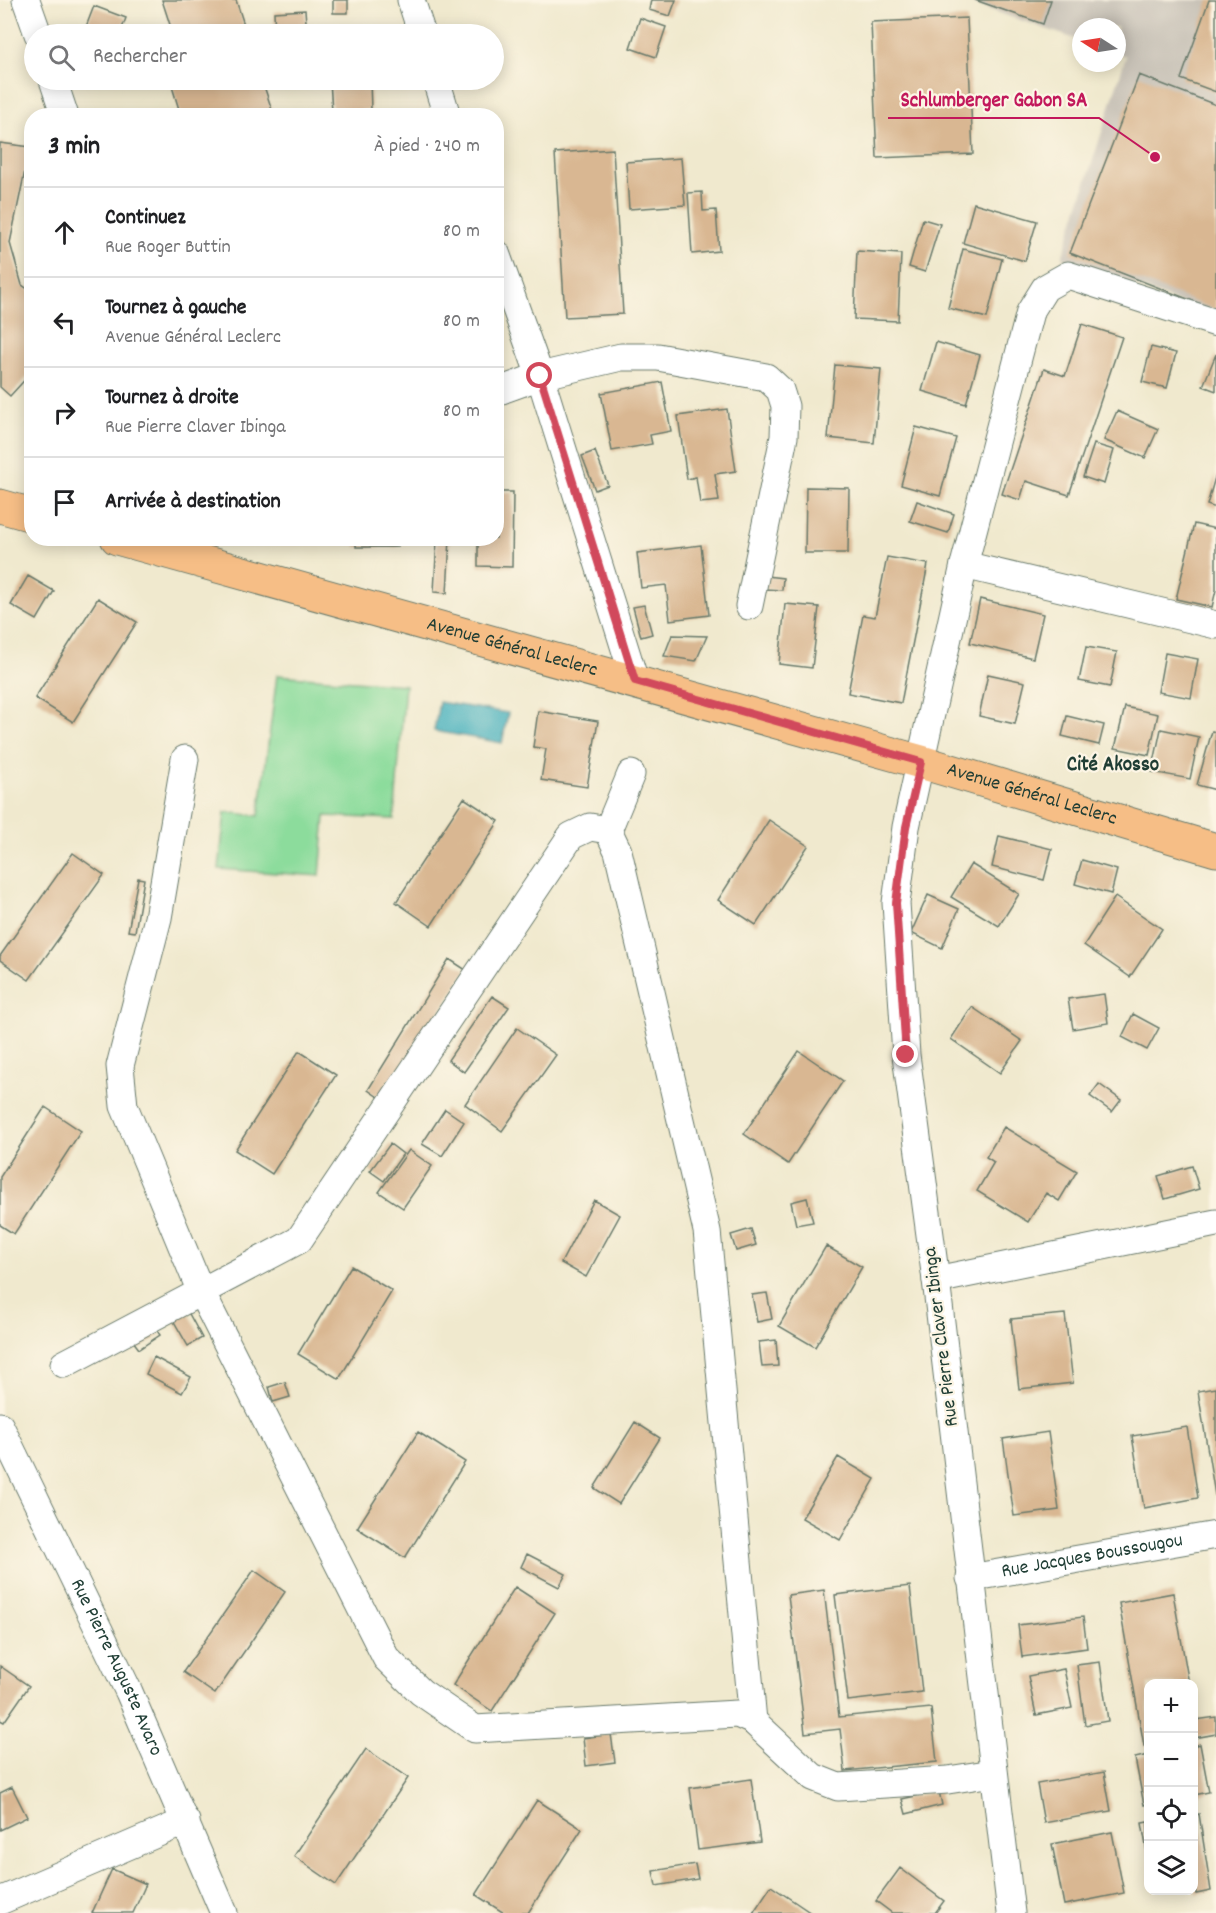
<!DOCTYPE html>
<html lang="fr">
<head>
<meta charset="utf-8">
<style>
	:root { --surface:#fff; --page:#f6f6f6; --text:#202124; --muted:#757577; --line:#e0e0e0 }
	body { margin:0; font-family:Dekko,sans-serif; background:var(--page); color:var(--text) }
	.controls { position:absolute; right:18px; bottom:18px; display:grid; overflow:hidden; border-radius:12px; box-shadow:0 3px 15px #0003 }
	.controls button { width:54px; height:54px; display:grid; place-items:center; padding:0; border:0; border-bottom:2px solid var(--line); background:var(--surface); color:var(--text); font:30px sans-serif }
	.compass { position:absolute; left:1072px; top:18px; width:54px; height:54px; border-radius:50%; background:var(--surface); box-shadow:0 3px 15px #0003; rotate:282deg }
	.stop { position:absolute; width:18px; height:18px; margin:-14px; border:4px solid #d1495b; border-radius:50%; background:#fff }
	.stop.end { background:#d1495b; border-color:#fff; box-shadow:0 2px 6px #0008 }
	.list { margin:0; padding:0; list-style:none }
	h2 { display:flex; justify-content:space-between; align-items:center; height:78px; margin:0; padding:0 24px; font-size:26px }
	h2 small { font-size:20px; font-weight:400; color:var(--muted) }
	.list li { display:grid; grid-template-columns:39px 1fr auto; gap:18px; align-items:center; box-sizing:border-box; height:90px; padding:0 24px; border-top:2px solid var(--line) }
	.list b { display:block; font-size:22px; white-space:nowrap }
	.list p { margin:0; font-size:20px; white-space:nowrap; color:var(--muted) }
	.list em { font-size:20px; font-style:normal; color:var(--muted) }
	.icon { flex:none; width:33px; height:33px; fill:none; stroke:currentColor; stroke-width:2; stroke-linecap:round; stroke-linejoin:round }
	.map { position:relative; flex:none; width:1216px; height:1913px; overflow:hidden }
	.search { position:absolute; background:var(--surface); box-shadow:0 3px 15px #0003; left:24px; top:24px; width:480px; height:66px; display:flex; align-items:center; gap:15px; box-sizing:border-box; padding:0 21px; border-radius:33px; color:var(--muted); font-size:22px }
	.panel { position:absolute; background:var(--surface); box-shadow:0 3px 15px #0003; left:24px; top:108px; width:480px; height:438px; border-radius:24px }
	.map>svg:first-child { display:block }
</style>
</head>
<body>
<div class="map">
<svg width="1216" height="1913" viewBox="0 0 1216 1913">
	<rect width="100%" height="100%" fill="#fcf5e5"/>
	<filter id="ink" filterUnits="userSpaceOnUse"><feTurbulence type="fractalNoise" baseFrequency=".0167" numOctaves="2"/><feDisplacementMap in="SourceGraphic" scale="12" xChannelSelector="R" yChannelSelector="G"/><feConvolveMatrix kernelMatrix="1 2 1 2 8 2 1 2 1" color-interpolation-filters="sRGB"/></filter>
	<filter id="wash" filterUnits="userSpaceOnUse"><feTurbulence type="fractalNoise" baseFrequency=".008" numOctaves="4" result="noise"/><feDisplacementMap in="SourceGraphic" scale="24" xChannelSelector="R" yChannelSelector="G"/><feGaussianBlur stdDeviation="1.35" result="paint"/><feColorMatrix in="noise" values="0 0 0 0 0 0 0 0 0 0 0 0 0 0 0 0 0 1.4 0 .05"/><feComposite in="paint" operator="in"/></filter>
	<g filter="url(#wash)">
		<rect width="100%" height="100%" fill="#f0e9ce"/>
		<path fill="#c9c3b8" d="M962 0H1216V316L1062 258 1126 56 1117 53V27H1081V41Z"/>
		<path fill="#8cdc9c" stroke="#568c68" stroke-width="1.5" d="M277 675 405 685 394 819 325 816 320 876 219 869 225 812 259 816Z"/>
		<path fill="#3eadbb" stroke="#2e7578" stroke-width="1.5" d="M439 702 508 713 502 743 434 731Z"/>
		<g id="blocks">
			<path fill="#d9b792" d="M162 0H236L247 34H173Z
				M333 0H348V13H333Z
				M651 0H676L670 16 649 10Z
				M975 0H1051L1043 24Z
				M1209 0H1216V92L1181 79Z
				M94 6 126 18 120 34 84 32Z
				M305 10 307 34H275L274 12Z
				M640 18 666 27 656 57 630 48Z
				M967 18 973 154 877 158 871 22Z
				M1139 75 1216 105V310L1070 253Z
				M182 80H262L274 116H181L171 83Z
				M330 80H370L371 110 332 112Z
				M0 143 30 147 10 243 22 285 32 292V372L10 396 0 387Z
				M613 149 623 314 565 317 555 153Z
				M681 158 685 205 629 209 626 162Z
				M702 192 703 211 716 210 719 251 692 254 688 193Z
				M974 203 1037 221 1025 261 963 243Z
				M923 219 940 224 925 272 909 267Z
				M963 249 1002 259 987 318 948 308Z
				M857 251 901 254 898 321 854 319Z
				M1082 324 1122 337 1069 495 1026 481 1020 500 1002 494 1044 369 1065 376Z
				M936 342 980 355 966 404 922 391Z
				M1151 347 1176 353 1167 388 1142 382Z
				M1216 354V391L1203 386Z
				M835 365 881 369 874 443 828 438Z
				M662 382 671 431 650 435 652 444 612 451 601 393Z
				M727 409 736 471 715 474 719 501 700 503 696 477 687 479 678 416Z
				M1117 411 1158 429 1145 458 1104 440Z
				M916 427 956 438 940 496 901 485Z
				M1094 444 1114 450 1104 484 1083 477Z
				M595 451 608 485 595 490 582 456Z
				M1216 474V508L1207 505Z
				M806 487 849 488 848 553H805Z
				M496 492H513L512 567 478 566V538H496Z
				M917 501 954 514 948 533 910 521Z
				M1194 524 1216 529V590L1212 607 1176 599Z
				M356 538H398V547H356Z
				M437 538H450L447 593 434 592Z
				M701 545 709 615 670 620 666 585 641 588 637 553Z
				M887 557 928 564 901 703 848 693 863 615 875 617Z
				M28 576 54 591 37 620 11 605Z
				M766 576 783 578 782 590 765 589Z
				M98 598 137 622 73 722 35 698Z
				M980 599 1043 614 1033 658 970 643Z
				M785 604 819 607 812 668 779 664Z
				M644 605 652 634 641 637 633 607Z
				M672 635 707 636 696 661 664 656Z
				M1086 647 1117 652 1110 687 1079 681Z
				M1165 653 1198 659 1191 698 1158 692Z
				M988 674 1025 682 1015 724 979 716Z
				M1125 707 1158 714 1149 755 1115 748Z
				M538 711 598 721 587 787 541 780 546 749 533 747Z
				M1067 716 1104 725 1099 745 1062 736Z
				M1161 729 1199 737 1190 779 1152 772Z
				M1212 731 1216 732V790L1197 785Z
				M464 798 499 821 431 926 396 902Z
				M769 820 808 846 756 925 718 900Z
				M999 836 1052 849 1044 880 992 867Z
				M73 853 104 875 29 980 0 960V956Z
				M1082 860 1117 870 1111 894 1075 884Z
				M971 864 1019 894 999 926 951 897Z
				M138 878 144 879 135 932 128 931Z
				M928 895 959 909 942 948 911 933Z
				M1115 897 1162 929 1130 977 1084 945Z
				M449 959 466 970 384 1101 368 1090Z
				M1104 994 1108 1023 1073 1029 1068 999Z
				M492 996 509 1007 464 1072 448 1060Z
				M972 1007 1022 1041 1000 1073 951 1039Z
				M1133 1014 1159 1028 1147 1050 1122 1037Z
				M517 1028 556 1055 502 1131 465 1104Z
				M299 1051 336 1075 272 1174 235 1150Z
				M799 1051 843 1081 788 1164 744 1134Z
				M1099 1084 1121 1100 1112 1112 1090 1096Z
				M45 1107 81 1131 14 1234 0 1225V1177Z
				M445 1109 464 1122 442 1156 422 1144Z
				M1004 1127 1077 1171 1059 1201 1046 1193 1028 1222 977 1191 994 1162 986 1157Z
				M390 1144 403 1154 384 1181 370 1171Z
				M409 1150 432 1166 403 1208 379 1192Z
				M1192 1166 1199 1189 1165 1199 1158 1176Z
				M807 1198 813 1222 796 1225 791 1202Z
				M594 1200 620 1215 586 1277 561 1263Z
				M751 1229 756 1245 736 1251 731 1235Z
				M826 1246 862 1267 815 1347 779 1326Z
				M351 1266 392 1291 339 1379 298 1354Z
				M767 1293 772 1319 757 1322 752 1295Z
				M187 1310 202 1338 188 1346 172 1318Z
				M1065 1314 1073 1383 1019 1389 1011 1319Z
				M152 1323 160 1335 139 1349 130 1337Z
				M776 1340 778 1366 762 1367 759 1342Z
				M154 1357 191 1377 182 1393 146 1374Z
				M285 1382 290 1397 273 1402 269 1387Z
				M1216 1388V1495H1215L1198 1391Z
				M635 1422 660 1438 619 1504 594 1488Z
				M1187 1427 1198 1498 1144 1508 1132 1436Z
				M418 1432 465 1462 405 1558 357 1528Z
				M1048 1432 1059 1510 1014 1516 1003 1439Z
				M838 1457 875 1479 840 1540 802 1518Z
				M527 1554 566 1574 559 1587 521 1567Z
				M254 1570 285 1592 215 1694 183 1672Z
				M910 1586 922 1692 848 1701 835 1595Z
				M515 1587 555 1613 492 1711 453 1685Z
				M824 1590 839 1717 931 1708 937 1762 845 1771 840 1729 805 1733 788 1595Z
				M1173 1593 1189 1684H1148V1746H1144L1119 1603Z
				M1083 1617 1087 1648 1022 1657 1018 1625Z
				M1100 1662 1108 1721 1085 1725 1077 1665Z
				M0 1666 29 1686 4 1722 0 1720Z
				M1064 1669 1072 1708 1036 1715 1028 1676Z
				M1194 1715 1196 1720 1216 1717V1734L1194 1738Z
				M611 1734 615 1762 586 1766 583 1738Z
				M1200 1744 1209 1792 1194 1795V1746Z
				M366 1749 408 1778 336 1885 294 1856Z
				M1148 1755V1804L1144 1805 1135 1758Z
				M1104 1772 1111 1811 1044 1823 1037 1784Z
				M751 1779 760 1842 698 1850 690 1788Z
				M12 1787 27 1817 0 1830V1793Z
				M939 1791 942 1805 906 1814 902 1799Z
				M537 1800 582 1829 528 1913H504L476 1895Z
				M1199 1814 1211 1891 1196 1894 1194 1876V1815Z
				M1148 1822V1852H1147L1142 1823Z
				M1112 1832 1124 1893 1064 1905 1052 1844Z
				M695 1864 698 1879 656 1886 653 1871Z
				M900 1868 944 1901 935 1913H892L876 1901Z
				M112 1869 146 1884 133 1913H92Z
				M771 1886 811 1913H753Z"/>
		</g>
	</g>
	<g filter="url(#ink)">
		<use href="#blocks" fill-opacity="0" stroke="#68796a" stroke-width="1.5"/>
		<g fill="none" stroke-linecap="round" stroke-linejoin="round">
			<defs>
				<g id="minor">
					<path d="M26 0 38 34"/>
					<path d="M411 0 422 34"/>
					<path d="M53 80 65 116"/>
					<path d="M436 80 447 116"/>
					<path d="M496 253 540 376 635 681"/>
					<path d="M496 392 540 376 621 357H658L766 377 780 390 785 406 784 437 749 606"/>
					<path d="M964 565 1216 625"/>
					<path d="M185 759 158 918 120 1066 124 1106 201 1292 386 1658 421 1692 475 1729 737 1714 753 1721 813 1777 838 1787 948 1780 993 1773"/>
					<path d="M631 774 608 830 618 851 707 1231 753 1721"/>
					<path d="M936 1280 1216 1223"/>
					<path d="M64 1364 299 1240 571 836 590 827 608 830"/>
					<path id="s1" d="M0 1426 129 1692 224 1913"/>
					<path id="s2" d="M970 1578 1216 1535"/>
					<path d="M0 1901 186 1821"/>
					<path d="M1011 1913 936 1280 906 1055 896 903 906 827 964 565 1030 312 1045 288 1068 275 1216 323"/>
				</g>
				<g id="major">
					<path d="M0 506 32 515"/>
					<path id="s3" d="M117 538 921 762 1216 850"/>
				</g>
			</defs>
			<use href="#minor" stroke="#68796a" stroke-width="29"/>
			<use href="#major" stroke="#68796a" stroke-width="35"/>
			<use href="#minor" stroke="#fff" stroke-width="27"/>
			<use href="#major" stroke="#f6be86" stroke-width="33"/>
		</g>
	</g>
	<g fill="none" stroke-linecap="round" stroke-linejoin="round" filter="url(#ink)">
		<path stroke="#d1495b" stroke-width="8" d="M540 376 635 681 921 762 906 827 896 903 906 1055"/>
	</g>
	<g text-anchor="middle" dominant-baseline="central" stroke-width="4.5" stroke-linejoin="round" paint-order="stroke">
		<g font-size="20" fill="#1f3d34" stroke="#fcf5e5">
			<text stroke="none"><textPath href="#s3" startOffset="410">Avenue Général Leclerc</textPath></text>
			<text stroke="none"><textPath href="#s3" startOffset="950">Avenue Général Leclerc</textPath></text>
			<text transform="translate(942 1337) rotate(-97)">Rue Pierre Claver Ibinga</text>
			<text stroke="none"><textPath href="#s2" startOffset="124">Rue Jacques Boussougou</textPath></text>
			<text stroke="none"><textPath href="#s1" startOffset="268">Rue Pierre Auguste Avaro</textPath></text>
		</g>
		<g font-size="21" font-weight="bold" fill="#1f3d34" stroke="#fcf5e5">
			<text x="1113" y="766">Cité Akosso</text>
		</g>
	</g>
	<path fill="none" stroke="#c2185b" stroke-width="2" d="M1155 157L1099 118H888"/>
	<circle fill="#c2185b" stroke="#fcf5e5" stroke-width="2" cx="1155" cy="157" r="6"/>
	<g font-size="21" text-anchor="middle" font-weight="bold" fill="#c2185b" stroke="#fcf5e5" stroke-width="4.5" stroke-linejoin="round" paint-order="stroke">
		<text x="994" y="106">Schlumberger Gabon SA</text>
	</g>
</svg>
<div class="controls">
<button>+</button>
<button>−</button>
<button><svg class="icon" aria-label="locate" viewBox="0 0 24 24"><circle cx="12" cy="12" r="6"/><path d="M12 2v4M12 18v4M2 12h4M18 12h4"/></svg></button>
<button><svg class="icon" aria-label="layers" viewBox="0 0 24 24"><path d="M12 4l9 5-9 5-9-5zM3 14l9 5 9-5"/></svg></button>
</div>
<svg class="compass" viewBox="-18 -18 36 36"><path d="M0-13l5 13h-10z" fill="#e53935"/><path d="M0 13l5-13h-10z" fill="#757577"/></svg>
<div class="stop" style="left:540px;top:376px"></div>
<div class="stop end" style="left:906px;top:1055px"></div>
<div class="search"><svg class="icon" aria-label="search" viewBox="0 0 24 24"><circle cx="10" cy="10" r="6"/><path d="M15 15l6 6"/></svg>Rechercher</div>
<section class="panel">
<h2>3 min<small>À pied · 240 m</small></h2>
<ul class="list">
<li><svg class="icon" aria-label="ahead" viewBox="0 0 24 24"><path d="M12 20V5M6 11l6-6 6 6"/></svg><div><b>Continuez</b><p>Rue Roger Buttin</p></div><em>80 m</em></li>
<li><svg class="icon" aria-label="left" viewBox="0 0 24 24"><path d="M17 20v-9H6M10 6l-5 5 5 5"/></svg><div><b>Tournez à gauche</b><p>Avenue Général Leclerc</p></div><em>80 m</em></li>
<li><svg class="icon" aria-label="right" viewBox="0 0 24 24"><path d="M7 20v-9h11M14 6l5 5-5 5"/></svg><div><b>Tournez à droite</b><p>Rue Pierre Claver Ibinga</p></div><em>80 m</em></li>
<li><svg class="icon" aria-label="arrive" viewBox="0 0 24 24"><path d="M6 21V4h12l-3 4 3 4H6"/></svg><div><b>Arrivée à destination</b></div></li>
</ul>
</section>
</div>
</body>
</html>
